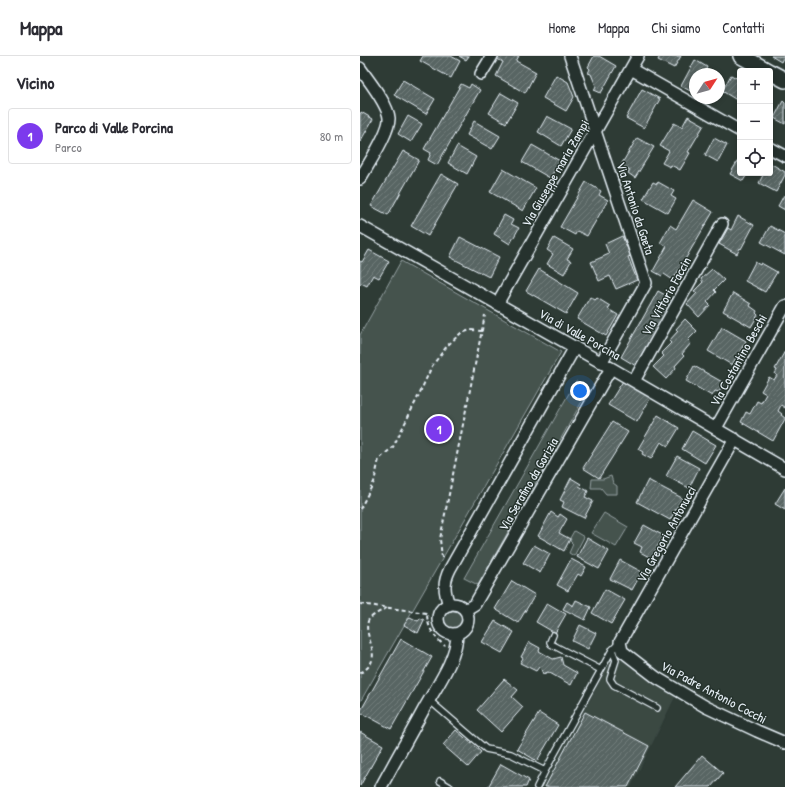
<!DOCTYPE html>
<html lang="it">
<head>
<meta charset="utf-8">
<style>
	:root { --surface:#fff; --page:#f7f7f7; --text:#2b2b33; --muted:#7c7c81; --line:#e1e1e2; --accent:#7c3aed }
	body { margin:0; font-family:"Patrick Hand",sans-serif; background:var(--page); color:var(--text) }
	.controls { position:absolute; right:12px; top:12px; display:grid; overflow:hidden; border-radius:4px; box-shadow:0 2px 6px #0003 }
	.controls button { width:36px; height:36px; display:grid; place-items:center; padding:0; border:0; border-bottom:1px solid var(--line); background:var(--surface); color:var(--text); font:20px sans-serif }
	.compass { position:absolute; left:329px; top:12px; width:36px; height:36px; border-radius:50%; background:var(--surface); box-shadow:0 2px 6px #0003; rotate:54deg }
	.you { position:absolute; left:220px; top:335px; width:14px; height:14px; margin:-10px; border:3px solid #fff; border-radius:50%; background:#1a73e8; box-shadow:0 0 0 6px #1a73e833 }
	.badge { display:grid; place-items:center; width:26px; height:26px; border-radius:50%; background:var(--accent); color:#fff; font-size:13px; font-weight:700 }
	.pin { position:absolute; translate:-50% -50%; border:2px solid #fff; box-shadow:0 1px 4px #0006 }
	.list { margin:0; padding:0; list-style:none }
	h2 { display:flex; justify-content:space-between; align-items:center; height:52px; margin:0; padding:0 16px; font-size:17px }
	h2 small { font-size:13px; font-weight:400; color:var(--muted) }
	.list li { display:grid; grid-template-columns:26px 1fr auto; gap:12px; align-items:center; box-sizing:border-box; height:56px; margin:0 8px 8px; padding:0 8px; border:1px solid var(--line); border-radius:4px }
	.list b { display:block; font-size:15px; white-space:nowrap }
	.list p { margin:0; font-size:13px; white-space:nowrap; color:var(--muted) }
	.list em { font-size:13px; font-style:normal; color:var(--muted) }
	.icon { flex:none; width:22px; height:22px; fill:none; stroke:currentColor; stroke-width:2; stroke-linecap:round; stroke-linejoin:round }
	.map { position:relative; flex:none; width:425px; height:731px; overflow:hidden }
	header { display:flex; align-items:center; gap:24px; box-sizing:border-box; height:56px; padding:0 20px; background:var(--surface); border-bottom:1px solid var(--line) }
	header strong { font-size:19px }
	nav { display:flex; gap:22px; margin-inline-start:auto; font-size:14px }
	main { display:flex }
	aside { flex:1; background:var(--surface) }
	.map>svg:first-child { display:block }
</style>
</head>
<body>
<header>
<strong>Mappa</strong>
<nav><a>Home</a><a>Mappa</a><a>Chi siamo</a><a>Contatti</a></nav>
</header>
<main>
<aside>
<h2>Vicino<small></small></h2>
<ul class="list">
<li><span class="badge">1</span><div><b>Parco di Valle Porcina</b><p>Parco</p></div><em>80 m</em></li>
</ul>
</aside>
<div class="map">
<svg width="425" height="731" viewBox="0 0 425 731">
	<defs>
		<pattern id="building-hatch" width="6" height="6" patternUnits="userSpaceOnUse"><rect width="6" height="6" fill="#596563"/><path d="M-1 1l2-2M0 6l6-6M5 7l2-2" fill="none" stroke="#717c7a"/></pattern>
	</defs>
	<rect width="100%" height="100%" fill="#2e3b35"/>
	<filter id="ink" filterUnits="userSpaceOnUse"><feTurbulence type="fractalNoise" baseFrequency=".025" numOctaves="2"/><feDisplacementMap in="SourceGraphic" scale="8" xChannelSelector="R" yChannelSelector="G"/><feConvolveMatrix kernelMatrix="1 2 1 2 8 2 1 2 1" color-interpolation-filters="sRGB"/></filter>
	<g filter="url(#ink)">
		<path fill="#3b4843" d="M253 601 264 604 315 641 271 731H183Z"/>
		<path fill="#45524e" stroke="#96a2a3" d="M41 205 201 296 0 646V279Z
			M216 325 229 333 118 529 104 522Z
			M251 420 253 427 257 430V438H246L241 432H231L232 423H243Z
			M244 457 268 471 256 491 231 477Z
			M214 475 224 481 214 500 209 497 213 488 210 485 211 483 210 482Z
			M84 564a9 9 0 1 1 18 0a9 9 0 1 1-18 0Z"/>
		<path fill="url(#building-hatch)" stroke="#e8f1f8" d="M63 0H91L100 5 91 22 60 5Z
			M99 0H109L106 4Z
			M139 0H159L156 5 176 16 165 37 136 20 143 6 137 3Z
			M234 0H239L256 10 241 37 234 34 236 30 231 18 228 17 230 13 228 11Z
			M300 0H321L314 12 298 4Z
			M411 0H424L421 6Z
			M335 4 347 11 344 18H335V34L334 37 321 30Z
			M196 19 208 26 214 41 206 55 183 42Z
			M371 19 380 24V46L362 35Z
			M43 24 75 43 66 58 34 39Z
			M101 28 109 32 111 28 120 34 77 109 68 104 71 97 64 93Z
			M282 33 300 43 284 72 266 62Z
			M141 37 158 47 146 67 129 57Z
			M423 45 425 47V68L414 62Z
			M1 56 13 63 0 86V59Z
			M48 60 62 68 51 86 38 78Z
			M187 60 211 73 201 90 178 76Z
			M328 60 344 69 328 96 330 97 320 114 311 109 310 111 302 107 309 95 300 90 314 67 322 71Z
			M114 65 140 80 132 93 107 79Z
			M277 82 294 91 275 122 268 117 270 114 261 109Z
			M354 82 367 89 358 106 345 99Z
			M172 89 200 105 190 122 162 106Z
			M97 90 116 101 107 118 88 107Z
			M43 95 59 104 28 159 11 150Z
			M380 101V117H388L383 125 370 118Z
			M410 107 425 116V119L416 136 399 127 404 117H410Z
			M143 113 176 132 163 155 130 136Z
			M81 118 98 128 68 180 51 170Z
			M226 126 241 135 239 139 248 144 227 180 217 175 215 179 200 171Z
			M293 126 297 128 298 126 314 135 311 140 316 143 308 157 283 143Z
			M424 139 425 140V154L418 150Z
			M333 144 353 156 313 224 304 218 302 220 293 215 307 190 300 187 310 169 316 173Z
			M144 159 153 164 151 168 159 172 150 188 134 178Z
			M378 160 394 169 381 193 380 192 377 198 359 188 368 172 371 174Z
			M410 170 425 178V199L401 186Z
			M262 180 271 200 268 201 277 224 256 233 250 220 239 225 231 206 249 198 245 188Z
			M100 181 139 201 129 221 90 201Z
			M194 182 213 193 207 203 211 205 204 218 187 208 193 198 187 194Z
			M9 194 29 205 19 222 13 219 7 230 1 227 0 229V205L2 206Z
			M395 206 400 209 401 207 417 216 405 236 385 225Z
			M179 213 218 237 206 258 166 235Z
			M352 213 364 224 354 234 356 236 347 246 350 249 339 261 327 248 337 237 334 235 343 226 341 223Z
			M298 235 314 244 276 310 261 301Z
			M373 237 391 248 390 250 397 255 396 257 398 259 391 271 363 255Z
			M230 241 235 244 237 242 250 250 248 253 258 259 246 280 217 263Z
			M325 263 337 275 328 284 331 287 322 298 324 300 315 310 316 312 306 323 293 311 304 300 301 297 311 287 309 285 318 275 316 273Z
			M362 271 386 285 372 309 348 295Z
			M425 295V352L421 349 418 355 422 358 421 359 425 362V363L413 385 381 366 386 356 390 358 397 345 401 347 406 338 401 335 409 321 414 324 417 319 415 318 417 314 415 313Z
			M334 310 364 327 359 336 355 335 352 340 326 325Z
			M263 325 291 341 277 366 248 349Z
			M298 359 319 372 308 390 301 386 291 403 282 398 283 396 278 393Z
			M252 366 268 376 239 422 223 412Z
			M332 375 356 389 345 407 322 393Z
			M317 400 339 412 329 432 306 420Z
			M211 422 221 428 219 430 228 435 225 441 233 445 224 462 202 451 204 446 200 444Z
			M288 424 322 442 310 464 277 446Z
			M425 432V454L415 448Z
			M191 456 198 461 200 458 207 463 199 477 210 483 204 495 178 480Z
			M284 469 304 480 291 502 280 496 282 491 274 487Z
			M227 482 249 495 239 513 217 501Z
			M174 489 190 498 180 517 163 507Z
			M211 503 226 511 221 520 218 518 208 535 197 529Z
			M260 504 282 516 272 534 250 523Z
			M152 525 175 539 158 567 135 553Z
			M245 533 265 544 251 568 232 557Z
			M216 544 231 551 225 564 203 553 207 546 213 550Z
			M187 547 206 558 195 577 176 566Z
			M50 561 58 565 60 562 64 564 58 577 44 569Z
			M135 565 154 576 142 597 122 586Z
			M220 569 236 577 228 593 212 585Z
			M41 583 72 601 31 673 0 656Z
			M169 586 180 592 179 595 193 603 201 601 203 609 217 617 211 629 188 616 183 618 181 613 179 611 176 615 160 607 163 602 161 601Z
			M144 623 158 634 152 641 163 651 141 676 117 654Z
			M225 656 289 690 268 731H185Z
			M179 657 198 669 177 705 157 693Z
			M96 674 121 696 108 711 83 689Z
			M0 676 23 689 0 730Z
			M342 699 363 717 351 731H315Z
			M141 708 169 724 166 731H128Z"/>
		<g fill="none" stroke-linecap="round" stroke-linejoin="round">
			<defs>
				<path id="lane" d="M193 579 190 586 191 588 241 614
					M252 594 256 604 250 623 254 629 297 652
					M69 644 126 693 151 698 185 715 252 594 260 586
					M80 725 90 731
					M177 731 185 715"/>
				<path id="street" d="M210 0 286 227 241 307
					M0 12C8 24 28 48 29 62 30 76 7 110 0 123
					M271 13 380 75
					M121 18 132 0
					M410 92 425 100
					M0 170 251 312 425 413
					M137 248 278 0
					M274 325 362 168
					M356 372 425 250
					M375 383 260 586 262 595 297 622 346 651 397 675 425 687
					M78 563a15 15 0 1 1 30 0a15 15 0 1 1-30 0Z
					M89 549C84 534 83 527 90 513L215 291
					M105 554 115 548 251 312
					M21 731C35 705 50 679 64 653 76 631 97 603 97 578"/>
				<path id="secondary" d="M381 0 408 15
					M410 16 425 24"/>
			</defs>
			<use href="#lane" stroke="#e8f1f8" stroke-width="8"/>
			<use href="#street" stroke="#e8f1f8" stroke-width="14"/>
			<use href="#secondary" stroke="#e8f1f8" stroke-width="18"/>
			<path stroke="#e8f1f8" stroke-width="2" stroke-dasharray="4 3" stroke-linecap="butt" d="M0 453 14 426 19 403 33 391 57 343 72 310 87 290 101 277 111 274 122 275
				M82 502 80 483 125 259
				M0 548 67 557C67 571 74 581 85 590
				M0 617C28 602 0 580 9 563 14 558 22 555 28 551"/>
			<use href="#lane" stroke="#26332d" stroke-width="5.5"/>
			<use href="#street" stroke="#26332d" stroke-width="11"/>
			<use href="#secondary" stroke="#26332d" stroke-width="15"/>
		</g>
	</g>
	<g text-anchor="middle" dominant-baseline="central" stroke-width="3" stroke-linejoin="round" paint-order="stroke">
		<g font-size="13" fill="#e8f1f8" stroke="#26332d">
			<text transform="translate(195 117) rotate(-60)">Via Giuseppe maria Zampi</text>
			<text transform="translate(276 152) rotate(72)">Via Antonio da Gaeta</text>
			<text transform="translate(306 240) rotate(-61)">Via Vittorio Faccin</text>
			<text transform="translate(220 278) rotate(29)">Via di Valle Porcina</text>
			<text transform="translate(378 304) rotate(-61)">Via Costantino Beschi</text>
			<text transform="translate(168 428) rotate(-60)">Via Serafino da Gorizia</text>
			<text transform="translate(306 478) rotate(-61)">Via Gregorio Antonucci</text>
			<text transform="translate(354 636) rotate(28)">Via Padre Antonio Cocchi</text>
		</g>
	</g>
</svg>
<div class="controls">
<button>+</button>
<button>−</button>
<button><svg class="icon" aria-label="locate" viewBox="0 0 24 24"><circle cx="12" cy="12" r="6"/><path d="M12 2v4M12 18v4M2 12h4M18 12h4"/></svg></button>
</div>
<svg class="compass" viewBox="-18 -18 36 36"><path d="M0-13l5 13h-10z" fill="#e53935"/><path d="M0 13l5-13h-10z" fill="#7c7c81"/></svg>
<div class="you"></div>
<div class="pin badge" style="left:79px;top:373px">1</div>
</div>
</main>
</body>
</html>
